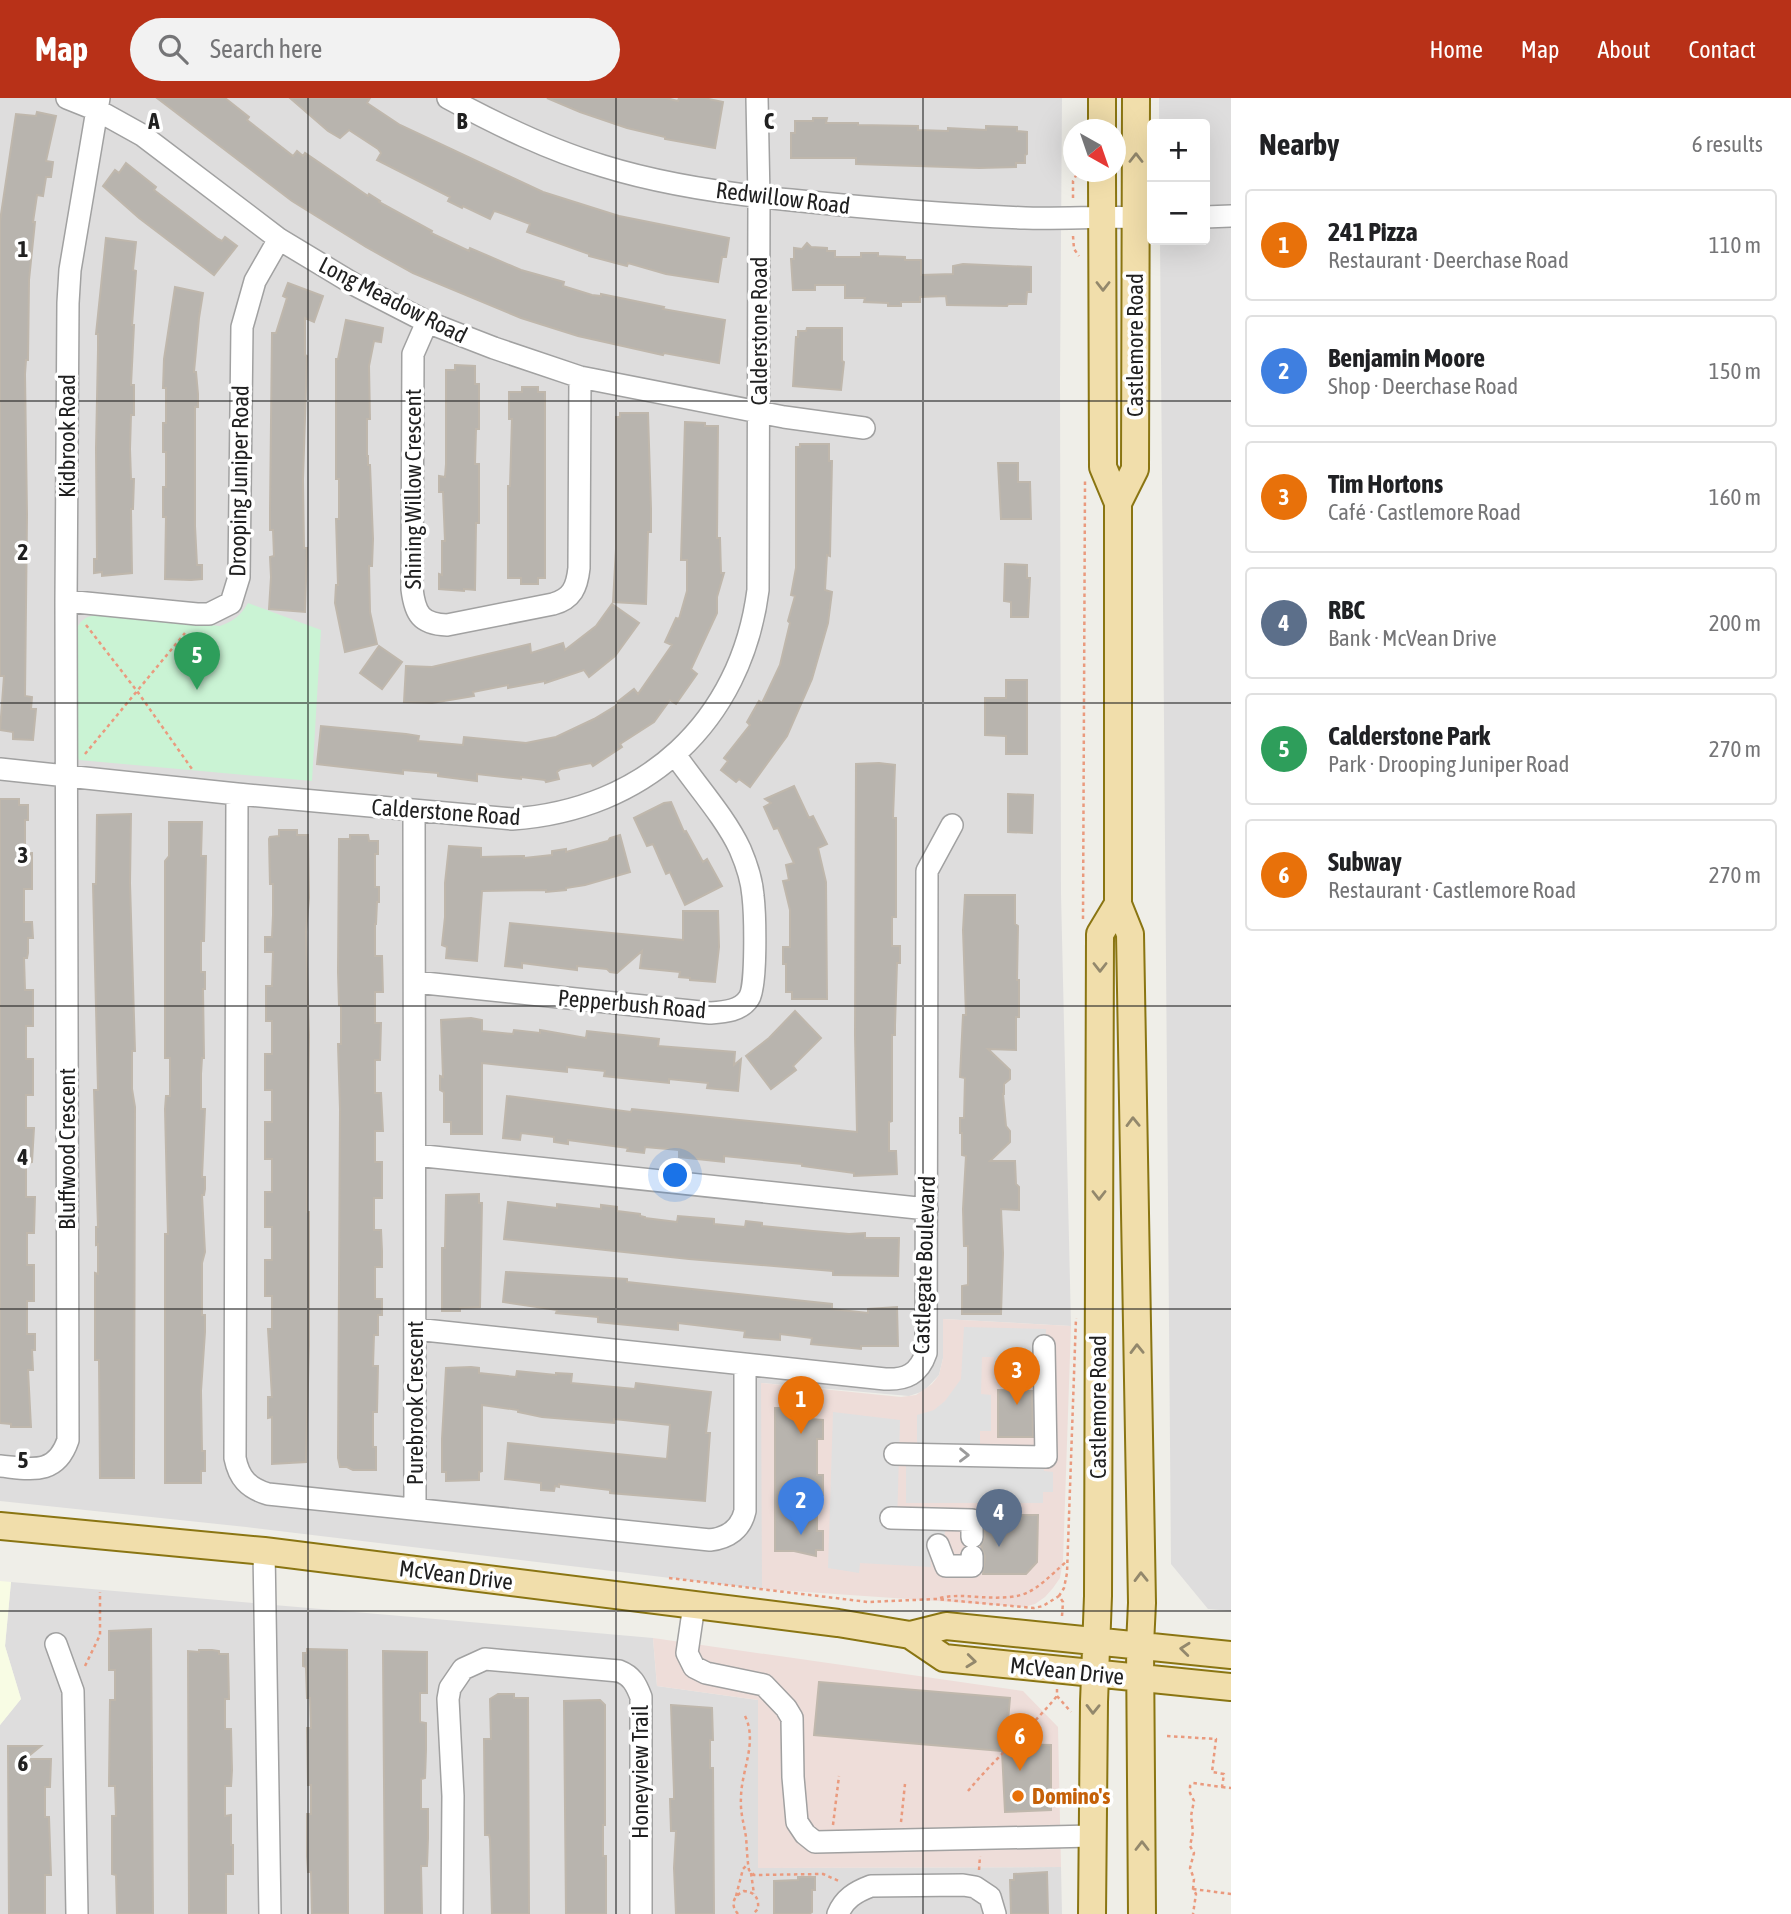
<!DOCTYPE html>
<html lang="en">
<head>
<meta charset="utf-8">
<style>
	:root { --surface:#fff; --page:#f2f2f2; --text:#202124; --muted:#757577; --line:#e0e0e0; --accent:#b83118 }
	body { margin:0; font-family:"Asap Condensed",sans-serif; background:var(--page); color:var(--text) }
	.controls { position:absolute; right:21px; top:21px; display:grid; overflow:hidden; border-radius:7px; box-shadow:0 7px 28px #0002 }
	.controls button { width:63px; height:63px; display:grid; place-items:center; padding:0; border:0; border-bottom:2px solid var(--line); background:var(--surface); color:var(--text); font:35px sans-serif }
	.compass { position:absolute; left:1063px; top:21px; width:63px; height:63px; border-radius:50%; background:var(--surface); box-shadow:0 7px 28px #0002; rotate:140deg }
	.you { position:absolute; left:676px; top:1078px; width:24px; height:24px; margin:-18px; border:5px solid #fff; border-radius:50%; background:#1a73e8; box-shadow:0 0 0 10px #1a73e833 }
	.badge { display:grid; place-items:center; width:46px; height:46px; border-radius:50%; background:var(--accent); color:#fff; font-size:23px; font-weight:700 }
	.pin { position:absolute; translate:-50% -58px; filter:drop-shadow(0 2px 4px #0008) }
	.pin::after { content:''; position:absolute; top:37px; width:24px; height:21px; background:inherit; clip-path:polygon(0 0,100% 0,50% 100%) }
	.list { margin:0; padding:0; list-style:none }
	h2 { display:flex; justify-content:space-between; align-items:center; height:91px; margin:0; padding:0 28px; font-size:30px }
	h2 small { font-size:23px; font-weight:400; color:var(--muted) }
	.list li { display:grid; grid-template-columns:46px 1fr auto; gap:21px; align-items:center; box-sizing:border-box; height:112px; margin:0 14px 14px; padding:0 14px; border:2px solid var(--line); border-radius:7px }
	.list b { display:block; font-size:26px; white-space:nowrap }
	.list p { margin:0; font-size:23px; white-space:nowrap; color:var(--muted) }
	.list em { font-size:23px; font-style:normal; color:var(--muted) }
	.icon { flex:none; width:38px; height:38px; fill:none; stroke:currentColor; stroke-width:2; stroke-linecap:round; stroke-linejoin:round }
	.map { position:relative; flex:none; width:1231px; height:1816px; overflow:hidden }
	header { display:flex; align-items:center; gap:42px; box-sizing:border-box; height:98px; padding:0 35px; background:var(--accent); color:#fff }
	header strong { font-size:33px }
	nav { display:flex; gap:38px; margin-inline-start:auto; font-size:24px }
	.search { width:490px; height:63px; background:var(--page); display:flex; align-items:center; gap:18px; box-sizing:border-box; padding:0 24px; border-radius:38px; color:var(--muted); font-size:26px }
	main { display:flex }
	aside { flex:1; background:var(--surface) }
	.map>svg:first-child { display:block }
</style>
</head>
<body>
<header>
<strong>Map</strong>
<div class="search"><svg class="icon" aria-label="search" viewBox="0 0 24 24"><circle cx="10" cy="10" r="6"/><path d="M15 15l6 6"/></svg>Search here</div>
<nav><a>Home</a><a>Map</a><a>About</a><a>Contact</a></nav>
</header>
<main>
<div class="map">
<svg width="1231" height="1816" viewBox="0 0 1231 1816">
	<rect width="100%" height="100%" fill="#efeee8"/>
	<path fill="#dedddd" d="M0 0H1062L1060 282 1061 796 1071 1228 943 1221V1260L939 1277 924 1293 909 1298 762 1285V1491L246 1429 0 1403Z
		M1159 0H1231V1513L1208 1511 1171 1466 1160 142H1205V26H1159Z
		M11 1484 653 1540 657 1588 758 1602V1770L1061 1769 1062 1816H0V1627L21 1601 5 1548Z"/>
	<path fill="#eeddd9" d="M943 1221 1071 1228 1063 1462 1060 1480 1053 1490 1045 1499 1035 1506 1024 1509 762 1491 761 1285 901 1299 916 1297 932 1286 939 1277 943 1260Z
		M653 1540 1023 1593 1058 1629 1061 1769 758 1770V1602L657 1588Z"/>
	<path fill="#f8fce4" d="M0 1483 11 1484 5 1548 21 1601 0 1627Z"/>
	<path fill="#caf3d4" d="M248 505 321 532 312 683 79 662 77 658 76 535C78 524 84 519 95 517L220 528C234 523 241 517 248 505Z"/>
	<path fill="#e0e0e0" d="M964 1229 1046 1231 1045 1258H1029L1028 1270H994V1259H982L981 1296 991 1297V1333H980V1348H917V1317L934 1312 945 1303 961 1281Z
		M833 1314 900 1322 897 1426H946L942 1456 930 1457 931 1469 860 1465 859 1475 828 1470Z
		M906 1364 1044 1365V1373L1053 1374V1394H1043V1405H906Z"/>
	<path fill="#b8b4ae" stroke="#bfb7ac" stroke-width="2" d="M157 0H225L249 19 247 22 293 58 297 53 303 58 305 55 368 98 369 96 380 103 379 104 432 133 431 135 469 153 470 150 521 172 564 184 563 188 592 197 601 198V196L664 209 663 211 725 222 719 265 664 255 663 257 578 238 521 220 413 175 366 149 292 103Z
		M290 0H370L367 5 400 27 543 94 619 118 729 140 726 159H722L718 184 666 176 628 165 627 168 589 158V156L527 134 530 126 498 114 494 113 490 121 463 108 462 110 448 103 450 99 377 62 381 55 378 51 349 32 340 40 328 33Z
		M547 0H666L678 3 679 0H704L723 4 715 50 665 41V39L627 30 580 14Z
		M37 14 56 18 46 63 53 64 51 79H46L43 98 37 97 33 124H35L29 182 28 262H26L25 276 27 417 25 598 32 599 31 611H36L33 642 13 641V634L0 632 4 578H0V123L16 16 36 18Z
		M813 20H827L826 25H858V27L918 28V32L948 33V30L986 32V28L1017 29V33L1027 34V56L1025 57V65H1016V69L979 70 856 66V60H791V35H795V23H813Z
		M126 65 156 89 154 92 218 141 222 143 225 139 237 148 214 177 139 120 103 88 115 72 119 75Z
		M106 140 136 144 133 172 136 173 132 227H134L131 287H134V317H131L130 351 131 381H134L133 411H131L132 475 102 478V474L94 475V461H97L96 351 98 252V236H96Z
		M807 145 811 149 827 150V153H835V159H861V155H878V158L905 159V162H921V177L953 176V168L963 166 1031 169V194H1027L1026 206H1008L1007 208 947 207 946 198 920 199V204H901V208H888V205L864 204 865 200H845V187H815V192H793L791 161H794V150L802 151Z
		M288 185 323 198 314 224 305 220V257L307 258 303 382 304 450H307L305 514 269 511 271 479 270 459 274 458 273 432H270V414L272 235H276L287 200 283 198Z
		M175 189 203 195 199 220 194 274H196L198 296V309H195V428L197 467H202V481L191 482 165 481 166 419H163V389H166V354H163V325H166V290H163L164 261Z
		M346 222 383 230 381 244 374 243 369 268 370 321H367V358H368V367H370L373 441 372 468H369L370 514 377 546 345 554 335 505 336 487H338L336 421H339V381H336V261H338Z
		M807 230H842V263L844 264 841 292 793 288 796 239H798V233H806Z
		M455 267 475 268V286H479V331H476L475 366H479V425H476L475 492 464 491V493L439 491V476L442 477V443H445L443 394H439V378L445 379 446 366V272H455Z
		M522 289H538V294H545V480H538V486H521V480H508V388H510L512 321H509V294H522Z
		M620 315H648L651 411V434H648L646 506 613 504 616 451V319H620Z
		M685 324 705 325V328H718L717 440H720L721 475H724L717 499V515L691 571 697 576 676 606 670 602 654 624 620 646 622 649 593 668 591 665 561 671 557 674 559 681 546 684 545 682 521 679V681L477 676V683L438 678V675L403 672V676L317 666 321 628 406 636 419 638 418 643 463 647 464 639 526 645 556 639 594 621 617 607 616 605 634 591 638 596 672 547 665 544 676 520 679 521 687 493V462H681Z
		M800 346H829V363H832L830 458 827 457 825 492 832 494 828 525 812 581 787 638 750 689 739 681 736 684 721 672 728 663 724 660 750 627 747 624 759 603 762 605 780 567 790 525 788 523 795 498 791 497 796 470V349H800Z
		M998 365H1018V384H1030L1031 421H1001Z
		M1005 466 1027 467V480H1030L1028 519H1011V504L1004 503Z
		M612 506 639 525 615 558 589 579 584 572 545 585V583L508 590V587L473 594 474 598 432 605 404 604 406 568 432 569 530 546 531 555 563 545 565 552 596 528Z
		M379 548 402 564 382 591 360 575Z
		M1006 582H1027V656H1006V638L985 637V600H1006Z
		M879 665 895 667 893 720H896V819H892V848H900V865H897L895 927V937H892V1023L889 1024V1053H896L897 1076 854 1078V1075L802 1068V1066L724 1058V1064L679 1059V1052L645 1049 644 1055 627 1053 628 1050 568 1042V1046L554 1044V1039L521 1035 520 1042 503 1040 507 998 631 1014 632 1011 857 1034 855 937 856 666Z
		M794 688 809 720 813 718 827 746 818 750 826 784 827 901H792V894H786V866H783V849H790V812L783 783 789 782 786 767 794 765 778 730 774 731 764 709 771 705 765 701Z
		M1008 696 1033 697 1032 735 1008 734Z
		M0 701H19V707H28V722H25V755H32V791H24V824H32L33 840H28V855L27 860H24L25 892H33V928H26V961H33V997H26V1030H34L32 1064 26 1066V1099H35L34 1135H27V1167H34V1203H27V1236H35V1252H32L33 1272H28L31 1329H11V1326L0 1325Z
		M671 704 684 734 686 733 703 764 707 761 722 788 685 807 670 774 666 776 653 746 647 748 634 720 664 705Z
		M131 716 130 785 135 953H132V991L135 1009 134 1375V1380H100L99 1262H95V1175L98 1176V1146L96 1147V1129H98L94 992H98L93 786H96L97 717Z
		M169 724H202L201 758H206L204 843H201V874H205V891H203L204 960H202L201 976V1011H205L202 1079H205V1091L204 1097H202L205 1154 202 1165V1217H205V1234L201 1293 202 1353H205V1373H201V1385H165V1136H168L165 1011 166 998H170V960H165V763L169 758Z
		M279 732H297V737H308L309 800 306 834 309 937 307 1114H309V1247L306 1364 272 1366V1319L268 1320V1299H272L268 1231H272V1198H265V1162H272V1129H265V1094H272V1061H265V1024H272V992H265V956H272V923H266V888H272L273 854H265V839H272L273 817V786H270L269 741 270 739 279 738Z
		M350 737H368L369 743H378V756H375V789H379V804H377L376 826H375V858H382L383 894H375V925H381L380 962H375V995H381L383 1033H375V1064H382V1100H374V1132H381L382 1153V1169H375V1201H382V1217H378V1237H374L373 1268H378L377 1314H373V1349H376V1372H353L347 1369H340L338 1360 340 1011 338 946H341V907H339L338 874 339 741H350Z
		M620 737 630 774 585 787 566 790V792L546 794V792L482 793 477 863 446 860 447 849 442 847 445 819V785L449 748 481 750V759L524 758V760L552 757V753L566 751V754L608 743 610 740Z
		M965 797H1015V826L1018 828 1017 882H1019V919H1016V952L988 951 1010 972V981L1004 986V996H1003L1006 1028 1010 1033V1044L990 1063H1015L1016 1086 1019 1089V1112L1001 1111 1003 1155 1001 1216H962V1188L968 1187V1148H964L963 1111 966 1058 962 1057V1035H960V1020H964L965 980 960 979 963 917H966L963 832Z
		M683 813H718L719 849 715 884 690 882V880L679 879 680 874 640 870 642 853 617 875 610 874 607 871 577 868V872L522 865V870L505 868 510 825 683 842Z
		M795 913 821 940 793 968 796 972 771 991 746 958 769 940Z
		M471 920 482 922V933L513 936 514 932 540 935V932L586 940 587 933 659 941 658 948 735 954 734 967 741 961 738 993 707 990 708 985 669 981V985L604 978 605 973 567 969V974L482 965V1036H451V1024H444V994L440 992V978L443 979 441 922Z
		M479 1096V1105H482L480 1209 460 1210V1213H442V1150H445L446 1097Z
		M508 1104 557 1110V1106L601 1111V1107L617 1109V1113L640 1116V1118L645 1119V1120L677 1124 678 1118 714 1121V1126L745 1129 746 1123 762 1125V1128L813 1133 849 1136 865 1135V1140H899L898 1178 833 1177V1173L689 1161 504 1141Z
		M506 1174 627 1181V1184L832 1206V1211L868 1215V1211L897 1209 898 1248H861V1251L811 1246 812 1240 780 1236V1242L744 1239 745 1233 678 1225V1232L598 1224V1219L556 1215 557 1212 503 1204Z
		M471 1269 479 1270V1275L516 1279 517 1273 556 1277V1275L572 1276 571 1285 635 1291 636 1285 711 1294 706 1335H710L705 1403 610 1395V1392L559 1386V1389L555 1388 554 1393 541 1392V1385L505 1381 508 1345 667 1361 670 1327 614 1321V1325L542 1319 518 1314V1312L482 1307V1373L479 1374V1382L446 1383V1374H442V1341L446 1270Z
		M998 1292 1032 1293 1033 1339H998Z
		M775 1310H796V1320L823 1322V1341H817V1377H823V1397H817V1433H823V1452H816V1458L794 1453H775Z
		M984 1417H1038L1037 1464 1026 1476H983L985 1458 981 1448 985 1439Z
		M151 1531 153 1816H117L116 1777 112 1776V1718H116L115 1688H109L110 1602H115V1572H109V1533Z
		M307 1551 347 1552 348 1816H312L311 1774H308L307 1758V1716H311V1687H308L307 1630H311L310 1600H307L306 1569 303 1568V1555H307Z
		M199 1552H212L219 1553V1556H228L229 1601H225V1631H231L232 1672 231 1688H225V1718L231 1717V1747H233V1776H226V1816H189L188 1553 199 1554Z
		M383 1553 427 1554V1595H420V1624L426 1625V1652L425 1680 421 1681V1711H428V1740L427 1768H421L422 1816H385Z
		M819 1584 1010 1600 1006 1646 1051 1647V1712L1005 1714 1002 1653 814 1637Z
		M498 1596H514V1600H528L529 1816H492L490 1741 489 1737H485L484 1641H491L490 1601Z
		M600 1602 605 1607V1727H603V1758H606V1816H566L564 1603Z
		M671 1607 712 1610 713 1642H710V1670H713L714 1816H676L674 1770 676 1733H671L670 1701H674V1694Z
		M8 1648H41L25 1661H51L50 1689H45V1719H49L51 1777H45V1816H9Z
		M1047 1774 1048 1816H1011L1010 1782H1014V1776Z
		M798 1779H815V1792H812V1814L809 1816H774V1783L798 1782Z"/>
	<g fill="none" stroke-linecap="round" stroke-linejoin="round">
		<defs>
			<path id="minor" d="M67 0 97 12 142 37 279 141 357 188 427 224 494 250 580 279 784 319 864 330
				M448 0C498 27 549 52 603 68 664 87 728 96 791 102 869 110 947 117 1025 120 1067 121 1110 118 1152 120
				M1205 119 1231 118
				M427 224 413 256 412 491C415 516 421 526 447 527L553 506C572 501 577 489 579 470L580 279
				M66 503 197 516H209L231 505 239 479 242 229 255 183 279 141
				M0 671 237 696 512 721C645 712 741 624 758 492L759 100 757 0
				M237 696 235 1360C239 1380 248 1390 268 1396L710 1442C728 1440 741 1431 745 1413V1266
				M414 713 415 1411
				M415 884 710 915C724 914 741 913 749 900 757 888 755 815 753 798 752 783 746 765 740 751 725 719 696 687 676 658
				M415 1057 927 1111
				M415 1231 885 1281C906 1282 919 1276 926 1255L927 773 952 727
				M895 1356 1046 1359 1044 1248
				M0 1368C31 1371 56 1378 68 1342L66 503 68 205 70 172 99 0
				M891 1420 972 1422V1439
				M938 1447 946 1468H972V1458
				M264 1453 270 1816
				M694 1507 687 1555 694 1569 706 1575 764 1587 786 1610 792 1620 793 1679 797 1724 805 1736 815 1744 1092 1738
				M56 1546 73 1593 77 1816
				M452 1816 453 1698 448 1601 450 1590 463 1571 485 1561 619 1573C632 1578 636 1586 641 1599V1816
				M838 1816C844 1801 855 1794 871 1788L963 1787 975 1789 990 1799 995 1816"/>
			<path id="major" d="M1102 0V32
				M1102 74 1103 369 1118 405V806L1130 836 1142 1505 1140 1547 1142 1816
				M1118 405 1135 371 1136 0
				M0 1428 264 1453 838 1525 910 1537 946 1528 1231 1557
				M910 1537 944 1560 1231 1589
				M1092 1816 1094 1604 1098 1498 1100 836 1118 806"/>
		</defs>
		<use href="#minor" stroke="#a1a1a1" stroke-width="24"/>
		<use href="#major" stroke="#8a7512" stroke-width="30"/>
		<path stroke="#ea9a7e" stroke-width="2.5" stroke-dasharray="3.5 3.5" stroke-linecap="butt" d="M1073 100V83L1078 74
			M1073 138 1074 151 1079 158
			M86 527 137 593 192 671
			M85 656 185 535
			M1083 821 1085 383
			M669 1480 868 1504 936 1501 1034 1510 1043 1508 1059 1498
			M940 1500C953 1497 965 1498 979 1499 1029 1502 1031 1495 1067 1463
			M1062 1518 1063 1504 1059 1498 1064 1490 1067 1475 1076 1220
			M85 1568 100 1537V1494
			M1057 1591V1598L1071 1614
			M745 1618C758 1644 741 1673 741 1700 740 1714 744 1726 746 1739 747 1750 747 1761 749 1772L754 1777 823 1776 841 1784
			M1167 1638 1216 1641 1212 1674 1224 1676 1222 1689 1193 1685 1190 1688V1695L1194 1703 1191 1718 1193 1734 1190 1748 1194 1755 1190 1770 1194 1781 1193 1791 1196 1796 1193 1816
			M1222 1689 1231 1690
			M968 1693C996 1659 1029 1632 1057 1598
			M901 1724 905 1686
			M833 1727 839 1678
			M979 1772 980 1758
			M751 1775 754 1796
			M1193 1791 1231 1796
			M736 1798 743 1771 748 1766
			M738 1816C730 1807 733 1798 744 1793 755 1794 759 1800 758 1811L753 1816"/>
		<use href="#minor" stroke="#fff" stroke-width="21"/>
		<use href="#major" stroke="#f1deab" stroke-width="26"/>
	</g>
	<defs><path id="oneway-chevron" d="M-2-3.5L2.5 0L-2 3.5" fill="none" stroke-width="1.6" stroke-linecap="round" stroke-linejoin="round" transform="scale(1.75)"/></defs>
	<g stroke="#93886c">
		<use href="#oneway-chevron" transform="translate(1136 60) rotate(-90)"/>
		<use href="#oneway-chevron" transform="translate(1103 188) rotate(90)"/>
		<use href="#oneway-chevron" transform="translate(1100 869) rotate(90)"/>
		<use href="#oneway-chevron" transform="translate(1133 1024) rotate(-91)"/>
		<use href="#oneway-chevron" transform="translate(1099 1097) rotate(90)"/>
		<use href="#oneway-chevron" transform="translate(1137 1251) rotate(-91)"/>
		<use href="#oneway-chevron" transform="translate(1141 1479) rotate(-91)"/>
		<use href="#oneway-chevron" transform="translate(1185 1551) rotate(-174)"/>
		<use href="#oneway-chevron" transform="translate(971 1563) rotate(6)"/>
		<use href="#oneway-chevron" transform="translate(1093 1611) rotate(91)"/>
		<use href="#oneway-chevron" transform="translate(1142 1748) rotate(-90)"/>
	</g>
	<use stroke="#9b9b9b" href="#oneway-chevron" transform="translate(964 1357) rotate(1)"/>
	<path fill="none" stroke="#202020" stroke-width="2" stroke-opacity="0.55" d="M308 0V1816M616 0V1816M923 0V1816M0 303H1231M0 605H1231M0 908H1231M0 1211H1231M0 1513H1231"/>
	<circle fill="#e8710a" stroke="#fff" stroke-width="2.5" cx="1018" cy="1698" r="7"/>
	<g text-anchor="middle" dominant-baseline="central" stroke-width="7" stroke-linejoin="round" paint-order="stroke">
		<g font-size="23" fill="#202020" stroke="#fff">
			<text transform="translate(783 100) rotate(7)">Redwillow Road</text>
			<text transform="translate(393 202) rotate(27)">Long Meadow Road</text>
			<text transform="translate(759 233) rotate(-90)">Calderstone Road</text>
			<text transform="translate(1135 247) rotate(-90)">Castlemore Road</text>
			<text transform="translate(67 338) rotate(-90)">Kidbrook Road</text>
			<text transform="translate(239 383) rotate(-89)">Drooping Juniper Road</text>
			<text transform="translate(413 391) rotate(-90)">Shining Willow Crescent</text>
			<text transform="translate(446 714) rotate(4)">Calderstone Road</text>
			<text transform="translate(632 906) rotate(5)">Pepperbush Road</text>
			<text transform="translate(67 1051) rotate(-90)">Bluffwood Crescent</text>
			<text transform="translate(924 1167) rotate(-88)">Castlegate Boulevard</text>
			<text transform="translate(415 1305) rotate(-90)">Purebrook Crescent</text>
			<text transform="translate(1098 1309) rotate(-90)">Castlemore Road</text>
			<text transform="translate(456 1477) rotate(7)">McVean Drive</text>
			<text transform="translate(1067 1573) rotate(6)">McVean Drive</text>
			<text transform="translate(640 1674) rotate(-90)">Honeyview Trail</text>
		</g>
		<g font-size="23" font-weight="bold" fill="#c56008" stroke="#fff" text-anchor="start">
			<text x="1032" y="1698">Domino's</text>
		</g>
	</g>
	<g font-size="23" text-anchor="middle" font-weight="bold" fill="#202020" stroke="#fff" stroke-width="7" stroke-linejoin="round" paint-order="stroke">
		<text x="154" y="31">A</text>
		<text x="462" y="31">B</text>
		<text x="769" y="31">C</text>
		<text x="23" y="159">1</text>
		<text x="23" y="462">2</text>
		<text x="23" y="765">3</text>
		<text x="23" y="1067">4</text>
		<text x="23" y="1370">5</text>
		<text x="23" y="1673">6</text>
	</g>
</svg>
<div class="controls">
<button>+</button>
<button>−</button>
</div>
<svg class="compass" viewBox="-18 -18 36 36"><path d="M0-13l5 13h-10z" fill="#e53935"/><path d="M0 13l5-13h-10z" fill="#757577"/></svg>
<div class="you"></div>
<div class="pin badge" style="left:801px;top:1336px;background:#e8710a">1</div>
<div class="pin badge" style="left:801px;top:1437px;background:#3f7fe0">2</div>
<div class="pin badge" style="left:1017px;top:1307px;background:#e8710a">3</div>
<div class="pin badge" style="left:999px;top:1449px;background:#5c6f8a">4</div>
<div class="pin badge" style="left:197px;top:592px;background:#2e9e5b">5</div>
<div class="pin badge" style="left:1020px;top:1673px;background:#e8710a">6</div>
</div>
<aside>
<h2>Nearby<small>6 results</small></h2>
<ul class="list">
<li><span class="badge" style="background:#e8710a">1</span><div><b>241 Pizza</b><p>Restaurant · Deerchase Road</p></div><em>110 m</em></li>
<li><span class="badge" style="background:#3f7fe0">2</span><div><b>Benjamin Moore</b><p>Shop · Deerchase Road</p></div><em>150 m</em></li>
<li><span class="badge" style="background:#e8710a">3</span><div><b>Tim Hortons</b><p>Café · Castlemore Road</p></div><em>160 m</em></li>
<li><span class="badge" style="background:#5c6f8a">4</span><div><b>RBC</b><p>Bank · McVean Drive</p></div><em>200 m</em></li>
<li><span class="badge" style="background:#2e9e5b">5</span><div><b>Calderstone Park</b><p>Park · Drooping Juniper Road</p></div><em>270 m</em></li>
<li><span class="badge" style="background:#e8710a">6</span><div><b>Subway</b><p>Restaurant · Castlemore Road</p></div><em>270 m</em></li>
</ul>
</aside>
</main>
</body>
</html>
